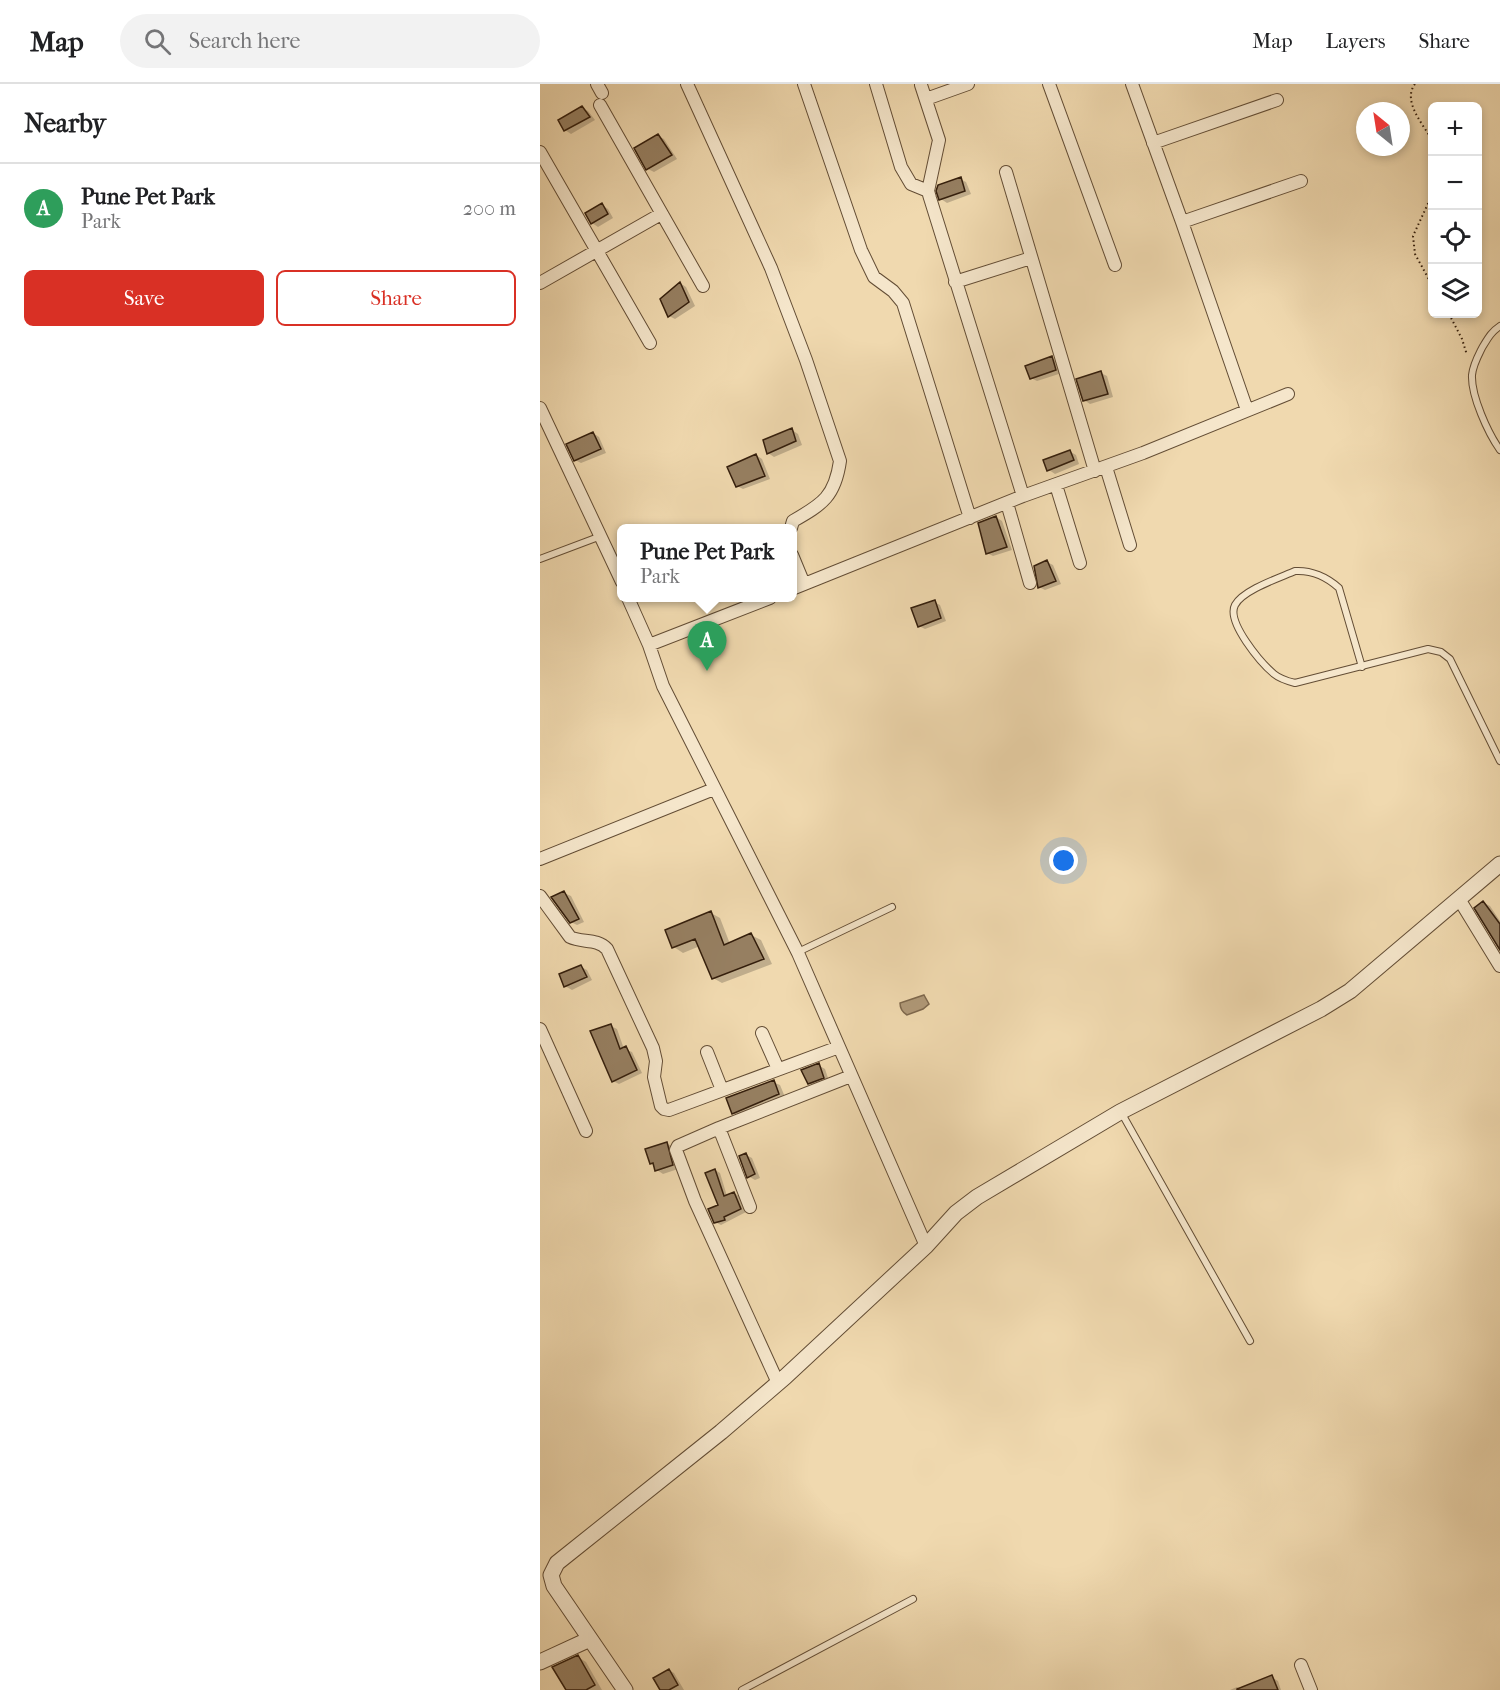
<!DOCTYPE html>
<html lang="en">
<head>
<meta charset="utf-8">
<style>
	:root { --surface:#fff; --page:#f2f2f2; --text:#202124; --muted:#757577; --line:#e0e0e0; --accent:#d93025 }
	body { margin:0; font-family:"IM FELL French Canon",serif; background:var(--page); color:var(--text) }
	.controls { position:absolute; right:18px; top:18px; display:grid; overflow:hidden; border-radius:9px; box-shadow:0 3px 9px #0003 }
	.controls button { width:54px; height:54px; display:grid; place-items:center; padding:0; border:0; border-bottom:2px solid var(--line); background:var(--surface); color:var(--text); font:30px sans-serif }
	.compass { position:absolute; left:816px; top:18px; width:54px; height:54px; border-radius:50%; background:var(--surface); box-shadow:0 3px 9px #0003; rotate:330deg }
	.you { position:absolute; left:524px; top:777px; width:21px; height:21px; margin:-15px; border:4px solid #fff; border-radius:50%; background:#1a73e8; box-shadow:0 0 0 9px #1a73e833 }
	.badge { display:grid; place-items:center; width:39px; height:39px; border-radius:50%; background:var(--accent); color:#fff; font-size:20px; font-weight:700 }
	.pin { position:absolute; translate:-50% -50px; filter:drop-shadow(0 2px 3px #0008) }
	.pin::after { content:''; position:absolute; top:32px; width:21px; height:18px; background:inherit; clip-path:polygon(0 0,100% 0,50% 100%) }
	.popup { position:absolute; left:77px; top:440px; width:180px; height:78px; box-sizing:border-box; display:grid; place-content:center; border-radius:9px; background:var(--surface); filter:drop-shadow(0 2px 4px #0005); font-size:20px; white-space:nowrap; color:var(--muted) }
	.popup b { font-size:22px; color:var(--text) }
	.popup::after { content:''; position:absolute; left:50%; top:100%; margin-left:-12px; border:12px solid transparent; border-top-color:var(--surface) }
	.list { margin:0; padding:0; list-style:none }
	h2 { display:flex; justify-content:space-between; align-items:center; height:78px; margin:0; padding:0 24px; font-size:26px }
	h2 small { font-size:20px; font-weight:400; color:var(--muted) }
	.list li { display:grid; grid-template-columns:39px 1fr auto; gap:18px; align-items:center; box-sizing:border-box; height:90px; padding:0 24px; border-top:2px solid var(--line) }
	.list b { display:block; font-size:22px; white-space:nowrap }
	.list p { margin:0; font-size:20px; white-space:nowrap; color:var(--muted) }
	.list em { font-size:20px; font-style:normal; color:var(--muted) }
	.actions { display:flex; gap:12px; padding:18px 24px }
	.actions a { flex:1; padding:14px 0; border:2px solid var(--accent); border-radius:9px; text-align:center; font-size:21px; color:var(--accent) }
	.actions .main { background:var(--accent); color:#fff }
	.icon { flex:none; width:33px; height:33px; fill:none; stroke:currentColor; stroke-width:2; stroke-linecap:round; stroke-linejoin:round }
	.map { position:relative; flex:none; width:960px; height:1606px; overflow:hidden }
	header { display:flex; align-items:center; gap:36px; box-sizing:border-box; height:84px; padding:0 30px; background:var(--surface); border-bottom:2px solid var(--line) }
	header strong { font-size:28px }
	nav { display:flex; gap:33px; margin-inline-start:auto; font-size:21px }
	.search { width:420px; height:54px; background:var(--page); display:flex; align-items:center; gap:15px; box-sizing:border-box; padding:0 21px; border-radius:33px; color:var(--muted); font-size:22px }
	main { display:flex }
	aside { flex:1; background:var(--surface) }
	.map>svg:first-child { display:block }
</style>
</head>
<body>
<header>
<strong>Map</strong>
<div class="search"><svg class="icon" aria-label="search" viewBox="0 0 24 24"><circle cx="10" cy="10" r="6"/><path d="M15 15l6 6"/></svg>Search here</div>
<nav><a>Map</a><a>Layers</a><a>Share</a></nav>
</header>
<main>
<aside>
<h2>Nearby<small></small></h2>
<ul class="list">
<li><span class="badge" style="background:#2e9e5b">A</span><div><b>Pune Pet Park</b><p>Park</p></div><em>200 m</em></li>
</ul>
<div class="actions"><a class="main">Save</a><a>Share</a></div>
</aside>
<div class="map">
<svg width="960" height="1606" viewBox="0 0 960 1606">
	<rect width="100%" height="100%" fill="#f0d9af"/>
	<filter id="stains"><feTurbulence type="fractalNoise" baseFrequency=".00333" numOctaves="4"/><feColorMatrix values="0 0 0 0 .2 0 0 0 0 .09 0 0 0 0 .02 0 0 0 .5 -.17"/></filter>
	<radialGradient id="worn" r=".72"><stop offset=".6" stop-color="#630" stop-opacity="0"/><stop offset="1" stop-color="#630" stop-opacity=".3"/></radialGradient>
	<path fill="#b09978" stroke="#7e684d" stroke-width="1.5" d="M384 911 389 920 383 925 367 931C362 928 360 925 360 919Z"/>
	<path fill="#0003" d="M42 24 48 27 55 36 31 50 25 46Z
		M118 52 124 55 137 75 114 88 108 85Z
		M420 95 426 98 431 110 407 119 401 115Z
		M62 121 68 125 73 134 58 143 52 139Z
		M140 199 146 203 155 222 135 235 129 232 122 216Z
		M512 274 518 278 522 289 497 297 491 294Z
		M561 289 567 292 573 313 550 320 544 316Z
		M252 346 258 350 262 361 234 373 228 369Z
		M53 349 59 353 66 369 41 379 35 376Z
		M529 367 536 371 539 380 515 390 509 386Z
		M216 371 222 375 230 395 203 405 197 402Z
		M456 433 462 437 472 466 453 472 447 469Z
		M507 478 513 481 521 500 505 506 499 503Z
		M394 518 400 521 406 537 385 545 379 542Z
		M24 809 31 812 44 838 37 841 31 838Z
		M944 819 950 822 960 837V863Z
		M171 829 180 834 190 860 211 851 221 856 232 880 182 899 173 894 160 862 143 869 134 863Z
		M41 883 47 886 52 896 32 906 25 902 21 891Z
		M71 942 77 945 84 965 92 968 102 989 79 1000 73 997Z
		M278 981 285 985 289 997 275 1003 269 999Z
		M233 998 240 1001 245 1013 199 1033 193 1029Z
		M126 1059 133 1063 138 1085 123 1090 117 1086 115 1081 111 1079Z
		M206 1071 212 1074 220 1094 215 1096 208 1092Z
		M175 1086 180 1089 187 1112 194 1109 199 1112 206 1128 181 1141 175 1138 180 1121Z
		M38 1573 46 1578 62 1606H27Z
		M129 1586 134 1589 144 1606H122Z
		M731 1593 738 1597 741 1606H690L697 1603 701 1605Z"/>
	<path fill="#967f61" stroke="#341e0c" stroke-width="1.5" d="M42 22 50 33 24 47 18 36Z
		M118 50 132 71 106 86 94 64Z
		M421 93 425 107 399 116 396 107 398 101Z
		M62 119 68 130 51 140 45 129Z
		M140 198 149 218 128 233 120 215Z
		M512 272 516 286 490 295 485 282Z
		M561 287 568 310 543 317 536 295Z
		M252 344 256 357 227 370 223 356Z
		M53 348 61 365 34 377 26 360Z
		M530 366 534 376 507 387 503 376Z
		M216 370 225 392 196 403 187 383Z
		M456 432 467 463 446 470 438 439Z
		M507 476 516 497 498 504 494 482Z
		M395 516 401 534 378 543 371 524Z
		M24 807 39 835 30 839 11 813Z
		M943 817 960 840V866L934 824Z
		M171 827 184 861 211 849 224 875 172 895 155 855 132 864 125 846Z
		M41 881 47 893 24 903 19 890Z
		M71 940 80 965 86 962 97 986 72 998 50 947Z
		M279 979 284 994 268 1000 261 986Z
		M234 996 239 1010 192 1030 186 1014Z
		M127 1058 133 1081 115 1087 113 1079 110 1080 105 1065Z
		M206 1069 215 1090 207 1094 199 1072Z
		M175 1085 184 1112 194 1108 201 1125 184 1133 185 1136 174 1139 168 1125 178 1121 165 1089Z
		M38 1571 55 1601 46 1606H26L12 1583Z
		M129 1585 138 1601 129 1606H120L113 1594Z
		M732 1591 738 1606H697V1605Z"/>
	<g fill="none" stroke-linecap="round" stroke-linejoin="round">
		<defs>
			<path id="service" d="M960 242C951 248 948 254 942 264 938 272 933 281 932 291 931 312 948 349 960 366
				M0 475 61 452
				M822 583 799 504C787 493 771 486 755 487 739 494 703 506 695 521 686 538 721 579 734 590 740 595 747 597 755 599L888 565 901 568 910 575 960 677
				M258 868 352 823
				M581 1028 710 1257
				M202 1606 373 1515"/>
			<path id="minor" d="M57 0 62 9
				M147 0 231 184 266 276 300 377C295 412 283 420 253 437L251 444
				M264 0 321 166 334 193 353 207 363 219 430 434
				M336 0 361 83 371 100 388 107
				M509 0 575 181
				M592 0 642 138 707 326
				M381 1 399 56 388 107 390 114 483 412
				M386 15 428 0
				M60 21 163 202
				M613 59 737 16
				M0 68 110 259
				M466 88 555 387
				M642 138 761 97
				M415 198 491 174
				M0 199 121 130
				M0 324 82 498
				M566 383 590 461
				M516 401 540 479
				M467 419 490 499
				M252 471 264 500
				M252 505 483 412 603 369 748 310
				M88 514 109 561 123 602 258 869 386 1162
				M109 561 230 514
				M0 775 174 705
				M0 812 30 853C42 859 57 854 67 865L113 964 116 977 114 993 121 1022 124 1025 129 1026 299 963
				M919 815 960 882
				M0 945 46 1047
				M222 949 238 985
				M167 968 182 1006
				M179 1044 210 1123
				M238 1299 155 1117 136 1066 138 1062 179 1044 311 992
				M761 1581 771 1606"/>
			<path id="tertiary" d="M0 1578 50 1555
				M85 1606 14 1502 11 1491 17 1479 181 1348 245 1293 386 1162 416 1129 437 1113 580 1028 781 925 810 907 960 780"/>
		</defs>
		<use href="#service" stroke="#634d35" stroke-width="8"/>
		<use href="#minor" stroke="#634d35" stroke-width="14"/>
		<use href="#tertiary" stroke="#634d35" stroke-width="17"/>
		<path stroke="#341e0c" stroke-width="2" stroke-dasharray="1.5 3" stroke-linecap="butt" d="M875 0C862 17 883 40 892 56
			M892 111 873 152 875 170 892 201
			M909 230 922 255 927 271"/>
		<use href="#service" stroke="#f5e6cb" stroke-width="6"/>
		<use href="#minor" stroke="#f5e6cb" stroke-width="12"/>
		<use href="#tertiary" stroke="#f5e6cb" stroke-width="15"/>
	</g>
	<rect width="100%" height="100%" filter="url(#stains)"/>
	<rect width="100%" height="100%" fill="url(#worn)"/>
</svg>
<div class="controls">
<button>+</button>
<button>−</button>
<button><svg class="icon" aria-label="locate" viewBox="0 0 24 24"><circle cx="12" cy="12" r="6"/><path d="M12 2v4M12 18v4M2 12h4M18 12h4"/></svg></button>
<button><svg class="icon" aria-label="layers" viewBox="0 0 24 24"><path d="M12 4l9 5-9 5-9-5zM3 14l9 5 9-5"/></svg></button>
</div>
<svg class="compass" viewBox="-18 -18 36 36"><path d="M0-13l5 13h-10z" fill="#e53935"/><path d="M0 13l5-13h-10z" fill="#757577"/></svg>
<div class="you"></div>
<div class="pin badge" style="left:167px;top:587px;background:#2e9e5b">A</div>
<div class="popup"><b>Pune Pet Park</b>Park</div>
</div>
</main>
</body>
</html>
